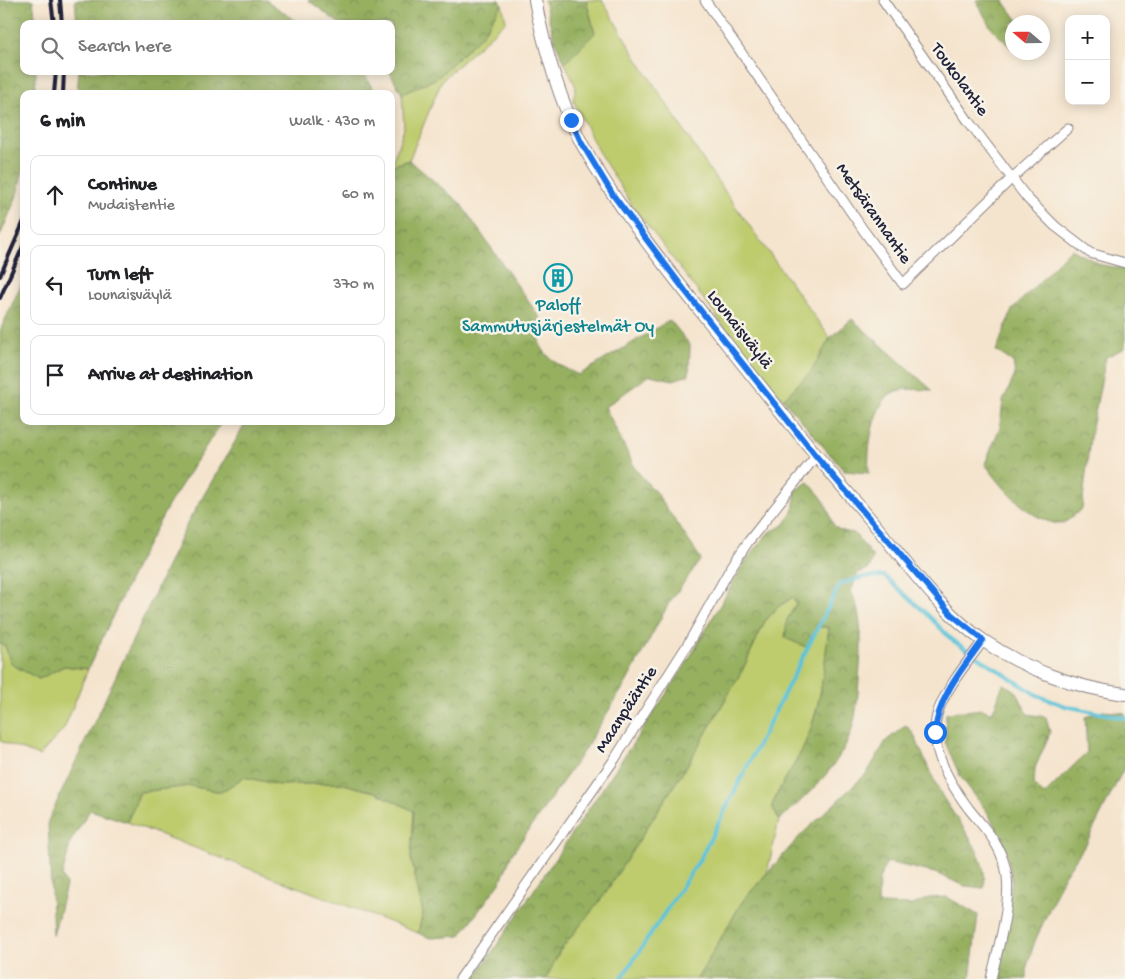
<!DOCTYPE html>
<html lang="en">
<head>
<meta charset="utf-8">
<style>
	:root { --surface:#fff; --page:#f6f6f6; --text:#202124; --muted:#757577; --line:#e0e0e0 }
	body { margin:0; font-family:"Gochi Hand",sans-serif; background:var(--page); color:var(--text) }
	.controls { position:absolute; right:15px; top:15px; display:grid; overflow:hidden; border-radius:10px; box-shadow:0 2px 12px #0003 }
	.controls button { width:45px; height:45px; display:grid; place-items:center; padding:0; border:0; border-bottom:1px solid var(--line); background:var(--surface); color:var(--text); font:25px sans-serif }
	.compass { position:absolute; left:1005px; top:15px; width:45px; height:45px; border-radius:50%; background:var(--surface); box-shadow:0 2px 12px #0003; rotate:290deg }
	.stop { position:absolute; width:15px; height:15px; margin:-11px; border:4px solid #1a73e8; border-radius:50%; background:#fff }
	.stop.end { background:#1a73e8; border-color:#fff; box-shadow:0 1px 5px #0008 }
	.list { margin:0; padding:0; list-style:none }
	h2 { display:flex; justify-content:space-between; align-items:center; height:65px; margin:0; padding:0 20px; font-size:21px }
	h2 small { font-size:16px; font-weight:400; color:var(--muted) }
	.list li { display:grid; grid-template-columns:32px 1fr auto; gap:15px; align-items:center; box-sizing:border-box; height:80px; margin:0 10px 10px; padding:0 10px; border:1px solid var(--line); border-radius:10px }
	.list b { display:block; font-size:19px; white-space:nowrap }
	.list p { margin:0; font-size:16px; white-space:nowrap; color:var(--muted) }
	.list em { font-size:16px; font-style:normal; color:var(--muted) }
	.icon { flex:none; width:28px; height:28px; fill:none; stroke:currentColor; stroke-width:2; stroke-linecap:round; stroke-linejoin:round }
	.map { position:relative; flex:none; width:1125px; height:979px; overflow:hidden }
	.search { position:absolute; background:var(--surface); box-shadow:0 2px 12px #0003; left:20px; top:20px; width:375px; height:55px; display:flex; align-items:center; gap:12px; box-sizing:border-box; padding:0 18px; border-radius:10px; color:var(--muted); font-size:19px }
	.panel { position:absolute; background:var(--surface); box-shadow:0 2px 12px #0003; left:20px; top:90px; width:375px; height:335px; border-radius:10px }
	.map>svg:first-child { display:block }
</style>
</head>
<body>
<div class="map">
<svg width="1125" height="979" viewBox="0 0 1125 979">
	<defs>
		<pattern id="forest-crowns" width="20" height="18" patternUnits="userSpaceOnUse" patternTransform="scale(1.25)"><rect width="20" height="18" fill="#96b061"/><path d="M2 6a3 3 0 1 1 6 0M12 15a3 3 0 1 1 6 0" fill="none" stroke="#7a8f51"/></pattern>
	</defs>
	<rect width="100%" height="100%" fill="#f7f3e8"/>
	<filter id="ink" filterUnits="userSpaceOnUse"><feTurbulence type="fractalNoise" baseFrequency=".02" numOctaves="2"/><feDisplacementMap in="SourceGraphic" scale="10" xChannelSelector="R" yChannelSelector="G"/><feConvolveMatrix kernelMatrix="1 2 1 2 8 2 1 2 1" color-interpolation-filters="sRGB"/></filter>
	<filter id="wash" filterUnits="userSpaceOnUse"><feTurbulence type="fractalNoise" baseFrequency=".0096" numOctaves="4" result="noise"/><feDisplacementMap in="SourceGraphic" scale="20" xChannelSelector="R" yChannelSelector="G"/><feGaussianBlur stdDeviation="1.12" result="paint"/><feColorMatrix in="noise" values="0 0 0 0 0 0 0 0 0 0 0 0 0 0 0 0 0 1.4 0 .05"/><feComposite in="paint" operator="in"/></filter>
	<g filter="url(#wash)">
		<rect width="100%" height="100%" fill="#f5e4cd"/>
		<path fill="#becc6e" stroke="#707754" d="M586 0H602L636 57 711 172 830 338 811 372 783 399 740 347 632 205 598 151 573 100 576 87 565 63 595 33Z
			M502 4 506 21 442 80 409 160 391 166 404 128 402 94 437 78 481 36Z
			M793 597 796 604 787 620 818 627H829C824 668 822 702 806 741 797 764 780 783 772 806L779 820 767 873 742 902 697 979H546L559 952 602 898 691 759 743 669 765 621 778 607Z
			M0 643 5 646 11 664 39 679 64 666 88 669 64 729 39 756 0 741Z
			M244 777 279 785 339 783 375 792 414 811 411 858 423 913 418 933 127 822 140 792 190 786 221 792Z"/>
		<path fill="url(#forest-crowns)" stroke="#5c694e" d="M0 0H33L36 24H24V71H36L35 94H24V166L16 198 0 236Z
			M75 0H266L300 24H77Z
			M308 0H500L502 4 481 36 437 78 402 94 389 71H391V24H340Z
			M544 0H586L595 33 565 63 555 42Z
			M976 0H1003L1019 22H1012V49L991 28Z
			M79 71H363L375 94H77Z
			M409 160 460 203 540 318C530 348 553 364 579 375L670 320 690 345 689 375 673 380 650 375 605 407 636 470 657 494 701 559 669 603 626 683 579 758 512 854 501 881 460 936 430 938 418 933 423 913 411 858 414 811 375 792 339 783 279 785 244 777 221 792 190 786 140 792 127 822 90 810 71 841 62 876 66 885 53 936 48 821 188 522 247 421H391V166Z
			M1071 249 1102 265 1125 269V348L1106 357 1090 438 1082 509 1063 524C1032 524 1003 488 985 464L1000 427 1003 401 1015 375 1013 362 996 351 1012 310Z
			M24 278V421H222L168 506 139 560 88 669 64 666 39 679 11 664 5 646 0 643V331Z
			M852 319 932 390C922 390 906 388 896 391 872 400 867 452 869 473L844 471 783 399 811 372 830 338Z
			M808 482C813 488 820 494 824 501 835 520 826 530 854 533L873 557 869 569 858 573 851 591C862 613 862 641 860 666 858 688 858 714 850 735 837 769 806 797 779 820L772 806C780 783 797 764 806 741 822 703 824 667 829 627H818L808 648 785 638 787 620 796 604 793 597 778 607 765 621 743 669 691 759 602 898 559 952 546 979H474L683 669 745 562 768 533 784 525 793 512 796 490Z
			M1004 684 1017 692 1027 714 1046 717 1050 733 1035 768 1034 785 1044 795 1087 752 1085 717 1103 711 1125 713V766L1086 844 1064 876 1035 941 1027 966V979H996L1012 880 1005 846 988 813 960 776 945 742 946 713 982 709 991 713C999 703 997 694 1004 684Z
			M906 725 913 733C922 752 930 773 940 792 955 820 990 855 984 888L965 886 935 873 887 862 879 879 878 904 913 905 929 898 947 897 978 915 970 979H697L742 902 799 837 867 773 886 741Z"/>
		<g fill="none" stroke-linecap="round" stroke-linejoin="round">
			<path stroke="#5bc3d8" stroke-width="4" d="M621 979 700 859 840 584 864 577 884 576 927 614 952 640 1037 695 1065 706 1125 718"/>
		</g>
	</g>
	<g filter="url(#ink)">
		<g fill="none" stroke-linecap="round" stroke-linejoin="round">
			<defs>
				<path id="street" d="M705 0 864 231 903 284 1011 179 1068 128
					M883 0 969 122 1027 198 1055 226 1090 253 1125 263
					M983 641C969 660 943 692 937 715 928 748 950 784 969 809 985 829 998 841 1005 866 1014 898 998 947 991 979
					M460 979 614 760 688 644 730 569 748 542 816 456"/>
				<path id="secondary" d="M535 0C543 44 561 105 582 144 619 210 668 270 715 329 764 391 813 453 865 513 901 555 938 610 984 641 1025 669 1076 688 1125 694"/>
			</defs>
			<use href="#street" stroke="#8c8384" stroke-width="11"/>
			<use href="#secondary" stroke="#8c8384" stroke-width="14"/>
			<use href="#street" stroke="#fff" stroke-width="9"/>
			<use href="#secondary" stroke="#fff" stroke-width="12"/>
			<path stroke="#22223b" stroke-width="4" d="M51 0 54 24
				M60 0 62 24
				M54 94 56 71
				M63 94 64 71
				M0 276 24 221
				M0 298 24 244"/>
		</g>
	</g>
	<g fill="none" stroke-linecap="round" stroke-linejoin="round" filter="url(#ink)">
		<path stroke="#1a73e8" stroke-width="6" d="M571 120 581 142 613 195 686 292 816 456 951 614 983 640C963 668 938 697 935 732"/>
	</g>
	<defs>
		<symbol id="building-ring" viewBox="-11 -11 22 22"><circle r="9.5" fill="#f7f3e8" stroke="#0f9aa8" stroke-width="1.5"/><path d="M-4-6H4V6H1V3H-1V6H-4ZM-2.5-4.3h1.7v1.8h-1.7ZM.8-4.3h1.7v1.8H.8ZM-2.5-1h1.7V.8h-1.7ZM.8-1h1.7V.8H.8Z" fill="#0f9aa8"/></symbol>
	</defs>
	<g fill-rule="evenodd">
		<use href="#building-ring" x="542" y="262" width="32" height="32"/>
	</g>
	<g text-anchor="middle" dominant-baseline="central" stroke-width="5" stroke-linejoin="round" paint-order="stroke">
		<g font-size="18" fill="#22223b" stroke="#f7f3e8">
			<text transform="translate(959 80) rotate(54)">Toukolantie</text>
			<text transform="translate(873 214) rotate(55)">Metsärannantie</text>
			<text transform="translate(739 330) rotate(52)">Lounaisväylä</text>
			<text transform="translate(627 710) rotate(-57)">Maanpääntie</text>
		</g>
		<g font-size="18" fill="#0d838f" stroke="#f7f3e8">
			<text x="558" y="306">Paloff<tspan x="558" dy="21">Sammutusjärjestelmät Oy</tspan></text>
		</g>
	</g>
</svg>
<div class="controls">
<button>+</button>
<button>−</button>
</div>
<svg class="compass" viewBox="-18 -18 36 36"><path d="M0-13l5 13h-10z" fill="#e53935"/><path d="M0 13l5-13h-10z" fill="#757577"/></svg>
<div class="stop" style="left:935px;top:732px"></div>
<div class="stop end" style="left:571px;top:120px"></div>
<div class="search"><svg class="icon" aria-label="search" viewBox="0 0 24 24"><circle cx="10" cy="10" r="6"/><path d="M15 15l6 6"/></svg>Search here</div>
<section class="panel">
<h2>6 min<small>Walk · 430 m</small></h2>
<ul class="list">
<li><svg class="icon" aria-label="ahead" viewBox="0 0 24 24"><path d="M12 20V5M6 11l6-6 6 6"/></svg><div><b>Continue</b><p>Mudaistentie</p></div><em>60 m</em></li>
<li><svg class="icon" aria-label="left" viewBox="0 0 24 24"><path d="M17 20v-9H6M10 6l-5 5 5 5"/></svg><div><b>Turn left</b><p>Lounaisväylä</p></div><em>370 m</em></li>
<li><svg class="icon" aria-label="arrive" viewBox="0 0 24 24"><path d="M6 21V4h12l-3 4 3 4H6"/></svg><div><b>Arrive at destination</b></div></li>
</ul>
</section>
</div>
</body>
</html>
